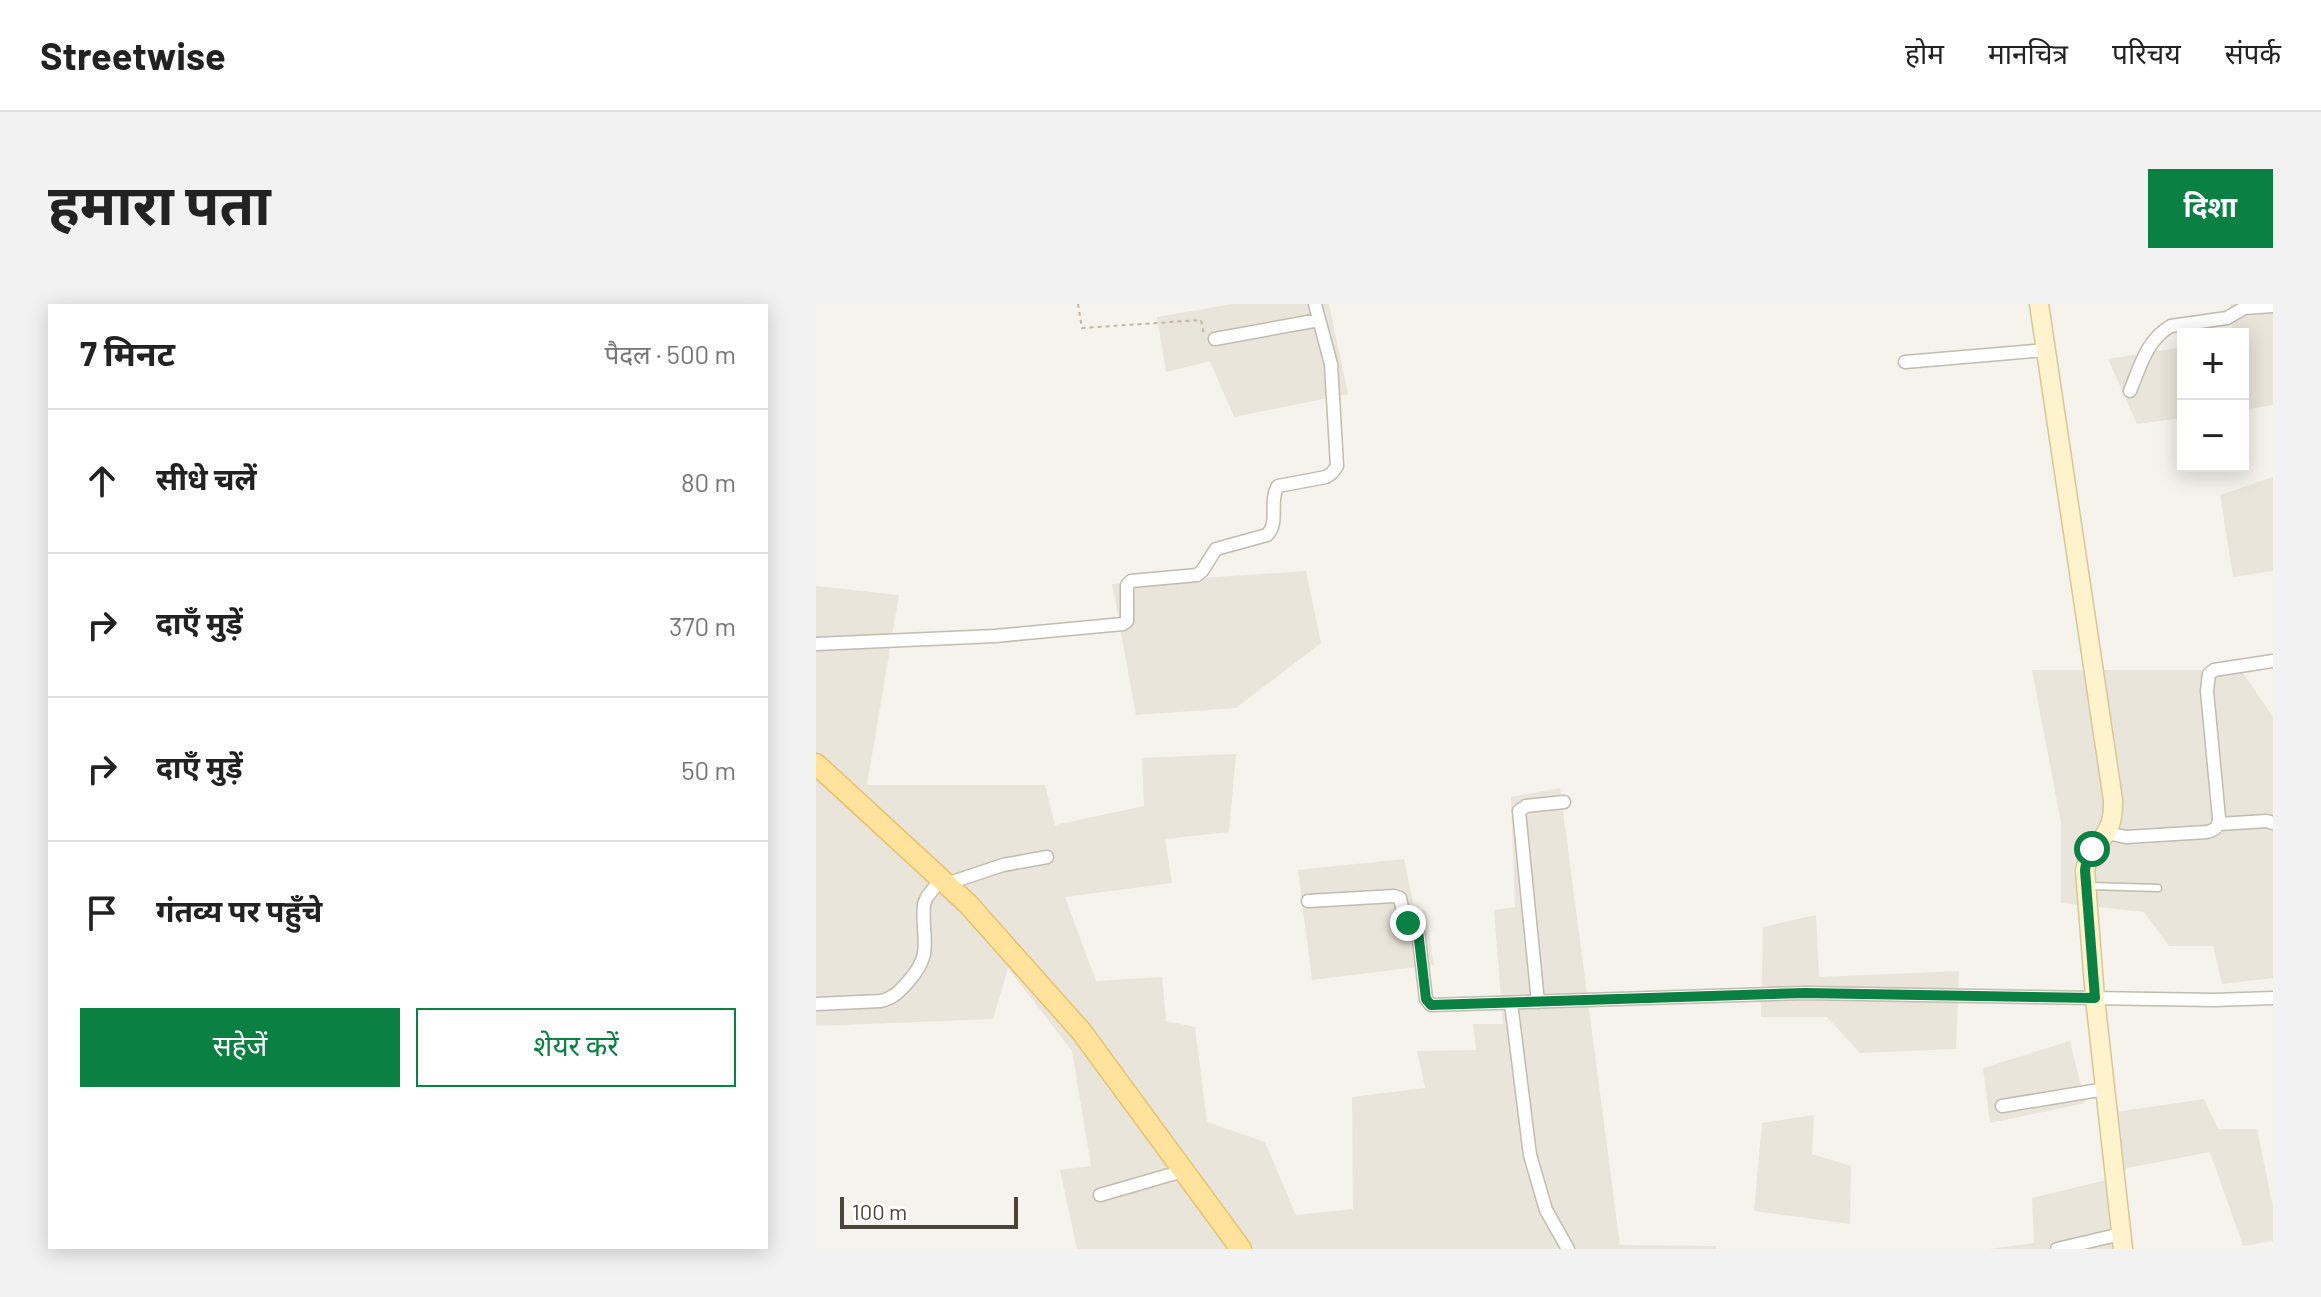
<!DOCTYPE html>
<html lang="hi">
<head>
<meta charset="utf-8">
<style>
	:root { --surface:#fff; --page:#f2f2f2; --text:#222; --muted:#767676; --line:#e0e0e0; --accent:#0b8043 }
	body { margin:0; font-family:Barlow,"Noto Sans Devanagari",sans-serif; background:var(--page); color:var(--text) }
	.controls { position:absolute; right:24px; top:24px; display:grid; overflow:hidden; border-radius:0px; box-shadow:0 4px 20px #0003 }
	.controls button { width:72px; height:72px; display:grid; place-items:center; padding:0; border:0; border-bottom:2px solid var(--line); background:var(--surface); color:var(--text); font:40px sans-serif }
	.scale { position:absolute; left:24px; bottom:20px; width:178px; box-sizing:border-box; padding-left:8px; border:4px solid #4b4439; border-top:0; font-size:22px; line-height:28px; white-space:nowrap; color:#4b4439; -webkit-text-stroke:6px #fff; paint-order:stroke }
	.stop { position:absolute; width:24px; height:24px; margin:-18px; border:6px solid #0b8043; border-radius:50%; background:#fff }
	.stop.end { background:#0b8043; border-color:#fff; box-shadow:0 2px 8px #0008 }
	.list { margin:0; padding:0; list-style:none }
	h2 { display:flex; justify-content:space-between; align-items:center; height:104px; margin:0; padding:0 32px; font-size:34px }
	h2 small { font-size:26px; font-weight:400; color:var(--muted) }
	.list li { display:grid; grid-template-columns:52px 1fr auto; gap:24px; align-items:center; box-sizing:border-box; height:144px; padding:0 32px; border-top:2px solid var(--line) }
	.list b { display:block; font-size:30px; white-space:nowrap }
	.list em { font-size:26px; font-style:normal; color:var(--muted) }
	.actions { display:flex; gap:16px; padding:24px 32px }
	.actions a { flex:1; padding:18px 0; border:2px solid var(--accent); border-radius:0px; text-align:center; font-size:28px; color:var(--accent) }
	.actions .main { background:var(--accent); color:#fff }
	.icon { flex:none; width:44px; height:44px; fill:none; stroke:currentColor; stroke-width:2; stroke-linecap:round; stroke-linejoin:round }
	.map { position:relative; flex:none; width:1457px; height:945px; overflow:hidden; border-radius:0px }
	header { display:flex; align-items:center; gap:48px; box-sizing:border-box; height:112px; padding:0 40px; background:var(--surface); border-bottom:2px solid var(--line) }
	header strong { font-size:38px }
	nav { display:flex; gap:44px; margin-inline-start:auto; font-size:28px }
	.intro { display:flex; align-items:center; justify-content:space-between; box-sizing:border-box; height:192px; padding:0 48px }
	h1 { margin:0; font-size:56px }
	.button { padding:20px 36px; border-radius:0px; background:var(--accent); color:#fff; font-size:28px; font-weight:700 }
	main { display:flex; gap:48px; padding:0 48px }
	aside { flex:1; background:var(--surface); border-radius:0px; box-shadow:0 4px 20px #0003 }
	.map>svg:first-child { display:block }
</style>
</head>
<body>
<header>
<strong>Streetwise</strong>
<nav><a>होम</a><a>मानचित्र</a><a>परिचय</a><a>संपर्क</a></nav>
</header>
<div class="intro"><h1>हमारा पता</h1><a class="button">दिशा</a></div>
<main>
<aside>
<h2>7 मिनट<small>पैदल · 500 m</small></h2>
<ul class="list">
<li><svg class="icon" aria-label="ahead" viewBox="0 0 24 24"><path d="M12 20V5M6 11l6-6 6 6"/></svg><div><b>सीधे चलें</b></div><em>80 m</em></li>
<li><svg class="icon" aria-label="right" viewBox="0 0 24 24"><path d="M7 20v-9h11M14 6l5 5-5 5"/></svg><div><b>दाएँ मुड़ें</b></div><em>370 m</em></li>
<li><svg class="icon" aria-label="right" viewBox="0 0 24 24"><path d="M7 20v-9h11M14 6l5 5-5 5"/></svg><div><b>दाएँ मुड़ें</b></div><em>50 m</em></li>
<li><svg class="icon" aria-label="arrive" viewBox="0 0 24 24"><path d="M6 21V4h12l-3 4 3 4H6"/></svg><div><b>गंतव्य पर पहुँचे</b></div></li>
</ul>
<div class="actions"><a class="main">सहेजें</a><a>शेयर करें</a></div>
</aside>
<div class="map">
<svg width="1457" height="945" viewBox="0 0 1457 945">
	<rect width="100%" height="100%" fill="#f6f3ec"/>
	<path fill="#eae5da" d="M416 0H513L532 90 418 113 394 57 350 68 341 13Z
		M1414 0H1457V101L1427 106V30H1417Z
		M1367 43V114L1321 120 1292 55Z
		M1457 173V267L1417 273 1404 191Z
		M490 267 505 339 420 404 320 411 296 280Z
		M0 282 83 291 51 481H229L239 521 328 502 326 454 420 450 413 528 349 535 356 579 249 593 280 677 346 673 350 717 379 723 391 818 449 838 480 911 537 905 536 793 609 784 601 747 660 746 657 720H687L678 606 699 603 695 493 744 484 804 941 900 942V945H261L244 866 275 862 256 747 192 664 177 715 0 722Z
		M1216 366H1425L1457 413V674L1406 680 1397 642H1353L1328 608 1245 599V519Z
		M588 555 597 600 610 608 618 661 496 676 482 566Z
		M1000 611 1003 673 1143 667 1140 745 1044 749 1011 713H945L947 623Z
		M1254 737 1269 799 1174 819 1167 764Z
		M1388 795 1402 825H1441L1457 903V937L1427 942 1394 848 1307 865 1300 808Z
		M998 811 996 850 1035 862 1034 920 938 907 946 819Z
		M1307 872 1317 945H1173L1218 939 1216 894Z"/>
	<g fill="none" stroke-linecap="round" stroke-linejoin="round">
		<defs>
			<path id="lane" d="M1274 582 1342 584"/>
			<path id="street" d="M399 35 503 16
				M1089 58 1230 46
				M1314 87C1324 63 1331 35 1355 22L1411 14 1428 4 1457 2
				M0 340 179 332 307 320 311 317V281L315 277 381 271 386 267 400 245 451 231C464 218 452 198 462 182L510 173 516 169 521 162 515 60 499 0
				M1403 520 1451 517 1457 519
				M1291 529 1310 533 1391 528C1399 526 1403 523 1403 514L1391 387 1393 370 1398 366 1457 357
				M130 580 187 561 231 553
				M492 597 578 592 584 594 589 618 599 622 602 627 610 695 615 701 989 689 1398 696 1457 694
				M722 698 703 507 710 502 748 498
				M695 699 714 851 730 906 752 945
				M0 700 65 697C77 694 83 688 91 679 119 648 105 637 108 600L111 593 125 575
				M1186 802 1289 785
				M284 891 367 867
				M1241 945 1305 930"/>
			<path id="secondary" d="M1223 0 1297 496C1297 506 1297 517 1291 527 1282 543 1273 546 1269 566L1279 694 1307 945"/>
			<path id="primary" d="M0 460 152 600 265 727 425 945"/>
		</defs>
		<use href="#lane" stroke="#c2bbae" stroke-width="9"/>
		<use href="#street" stroke="#c2bbae" stroke-width="15"/>
		<use href="#secondary" stroke="#d6c79b" stroke-width="21"/>
		<use href="#primary" stroke="#e6c16a" stroke-width="23"/>
		<path stroke="#c4b79f" stroke-width="2" stroke-dasharray="4 4" stroke-linecap="butt" d="M262 0 266 24 385 16 388 31"/>
		<use href="#lane" stroke="#fff" stroke-width="6"/>
		<use href="#street" stroke="#fff" stroke-width="12"/>
		<use href="#secondary" stroke="#fff3cd" stroke-width="18"/>
		<use href="#primary" stroke="#ffe39c" stroke-width="20"/>
	</g>
	<g fill="none" stroke-linecap="round" stroke-linejoin="round">
		<path stroke="#0b8043" stroke-width="10" d="M592 619 599 622 602 627 610 695 615 701 989 689 1279 694 1269 566 1271 554 1276 545"/>
	</g>
</svg>
<div class="controls">
<button>+</button>
<button>−</button>
</div>
<div class="scale">100 m</div>
<div class="stop" style="left:1276px;top:545px"></div>
<div class="stop end" style="left:592px;top:619px"></div>
</div>
</main>
</body>
</html>
